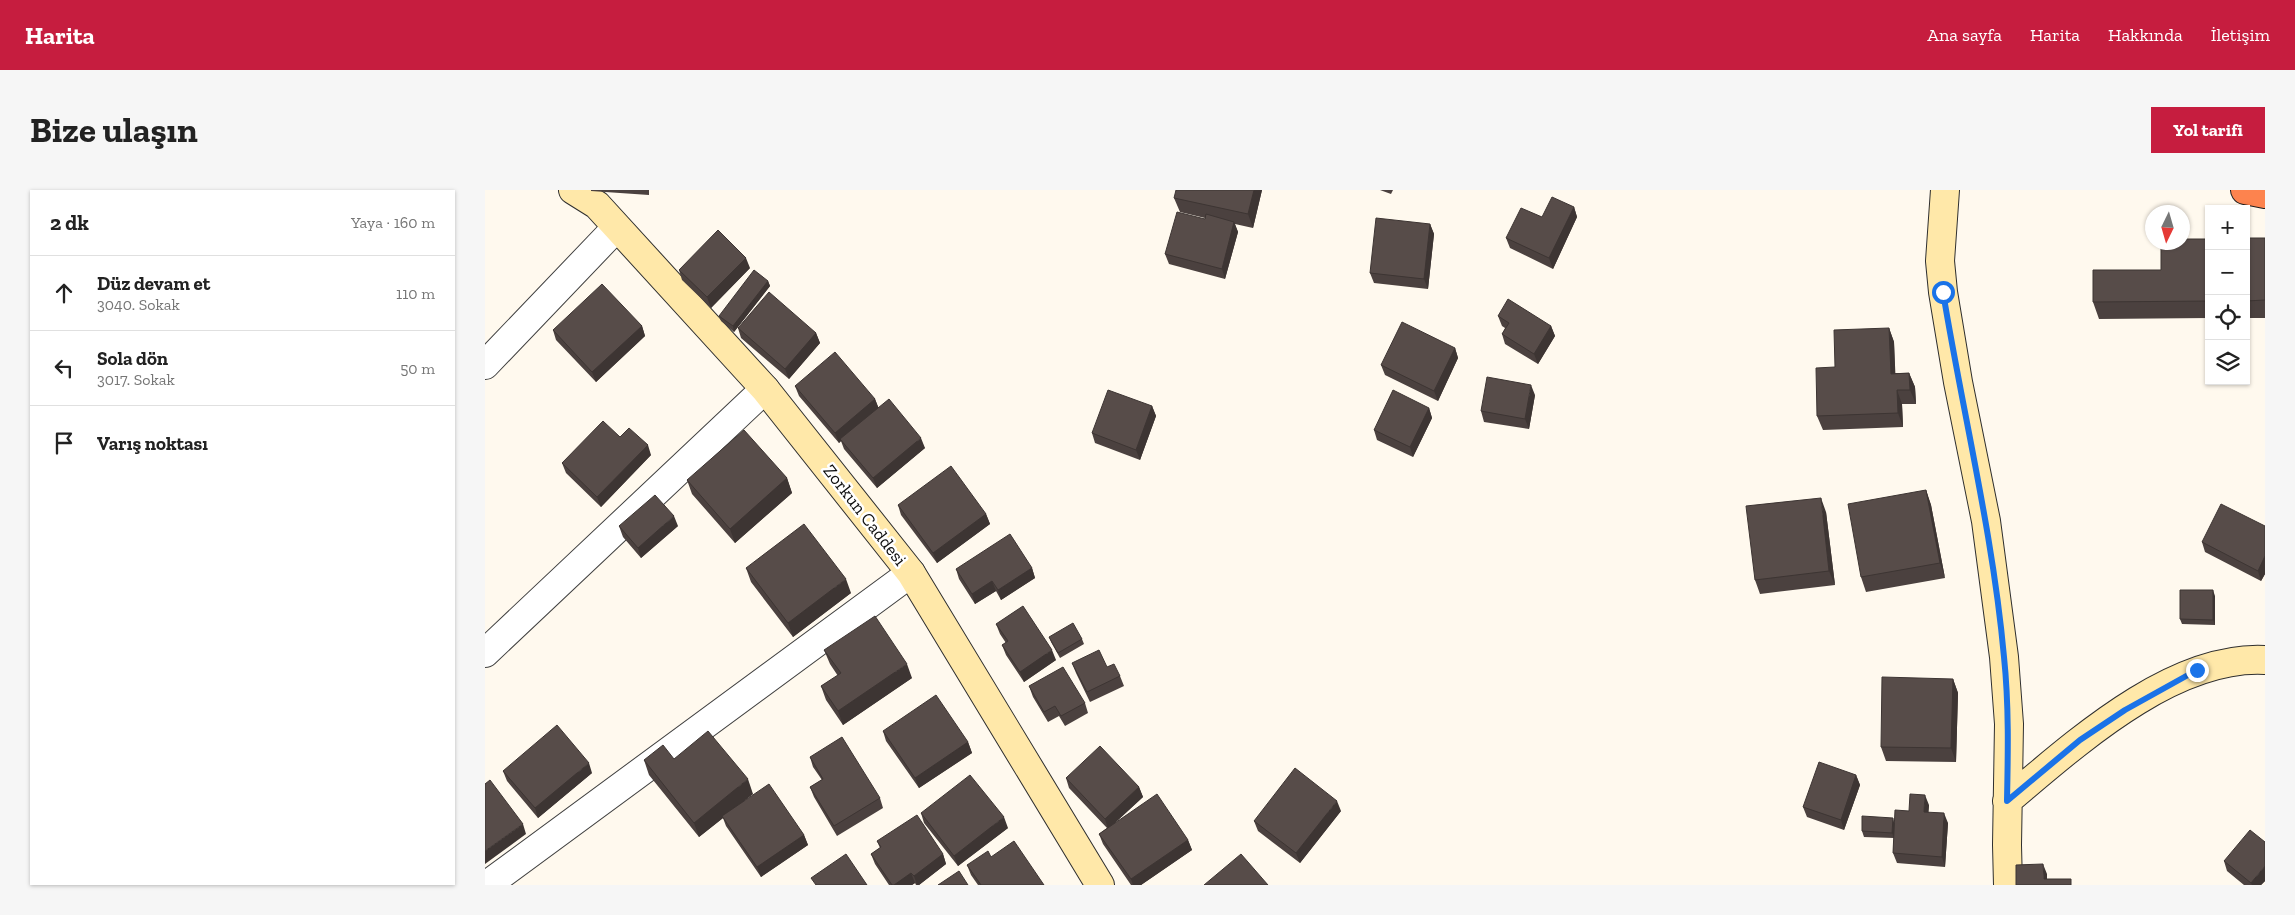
<!DOCTYPE html>
<html lang="tr">
<head>
<meta charset="utf-8">
<style>
	:root { --surface:#fff; --page:#f6f6f6; --text:#222; --muted:#767676; --line:#e0e0e0; --accent:#c61d3f }
	body { margin:0; font-family:"Zilla Slab",serif; background:var(--page); color:var(--text) }
	.controls { position:absolute; right:15px; top:15px; display:grid; overflow:hidden; border-radius:0px; box-shadow:0 1px 4px #0004 }
	.controls button { width:45px; height:45px; display:grid; place-items:center; padding:0; border:0; border-bottom:1px solid var(--line); background:var(--surface); color:var(--text); font:25px sans-serif }
	.compass { position:absolute; left:1660px; top:15px; width:45px; height:45px; border-radius:50%; background:var(--surface); box-shadow:0 1px 4px #0004; rotate:185deg }
	.stop { position:absolute; width:15px; height:15px; margin:-11px; border:4px solid #1a73e8; border-radius:50%; background:#fff }
	.stop.end { background:#1a73e8; border-color:#fff; box-shadow:0 1px 5px #0008 }
	.list { margin:0; padding:0; list-style:none }
	h2 { display:flex; justify-content:space-between; align-items:center; height:65px; margin:0; padding:0 20px; font-size:21px }
	h2 small { font-size:16px; font-weight:400; color:var(--muted) }
	.list li { display:grid; grid-template-columns:32px 1fr auto; gap:15px; align-items:center; box-sizing:border-box; height:75px; padding:0 20px; border-top:1px solid var(--line) }
	.list b { display:block; font-size:19px; white-space:nowrap }
	.list p { margin:0; font-size:16px; white-space:nowrap; color:var(--muted) }
	.list em { font-size:16px; font-style:normal; color:var(--muted) }
	.icon { flex:none; width:28px; height:28px; fill:none; stroke:currentColor; stroke-width:2; stroke-linecap:round; stroke-linejoin:round }
	.map { position:relative; flex:none; width:1780px; height:695px; overflow:hidden; border-radius:0px }
	header { display:flex; align-items:center; gap:30px; box-sizing:border-box; height:70px; padding:0 25px; background:var(--accent); color:#fff }
	header strong { font-size:24px }
	nav { display:flex; gap:28px; margin-inline-start:auto; font-size:18px }
	.intro { display:flex; align-items:center; justify-content:space-between; box-sizing:border-box; height:120px; padding:0 30px }
	h1 { margin:0; font-size:35px }
	.button { padding:12px 22px; border-radius:0px; background:var(--accent); color:#fff; font-size:18px; font-weight:700 }
	main { display:flex; gap:30px; padding:0 30px }
	aside { flex:1; background:var(--surface); border-radius:0px; box-shadow:0 1px 4px #0004 }
	.map>svg:first-child { display:block }
</style>
</head>
<body>
<header>
<strong>Harita</strong>
<nav><a>Ana sayfa</a><a>Harita</a><a>Hakkında</a><a>İletişim</a></nav>
</header>
<div class="intro"><h1>Bize ulaşın</h1><a class="button">Yol tarifi</a></div>
<main>
<aside>
<h2>2 dk<small>Yaya · 160 m</small></h2>
<ul class="list">
<li><svg class="icon" aria-label="ahead" viewBox="0 0 24 24"><path d="M12 20V5M6 11l6-6 6 6"/></svg><div><b>Düz devam et</b><p>3040. Sokak</p></div><em>110 m</em></li>
<li><svg class="icon" aria-label="left" viewBox="0 0 24 24"><path d="M17 20v-9H6M10 6l-5 5 5 5"/></svg><div><b>Sola dön</b><p>3017. Sokak</p></div><em>50 m</em></li>
<li><svg class="icon" aria-label="arrive" viewBox="0 0 24 24"><path d="M6 21V4h12l-3 4 3 4H6"/></svg><div><b>Varış noktası</b></div></li>
</ul>
</aside>
<div class="map">
<svg width="1780" height="695" viewBox="0 0 1780 695">
	<rect width="100%" height="100%" fill="#fff9ee"/>
	<g fill="none" stroke-linecap="round" stroke-linejoin="round">
		<defs>
			<path id="street" d="M0 175 131 38
				M0 463 280 199
				M2 695 426 383"/>
			<path id="secondary" d="M88 0 112 15 280 199 426 383 615 695
				M1460 0 1455 71 1458 102 1473 192 1501 331 1519 467 1524 534 1522 655 1523 695
				M1522 611C1590 554 1687 465 1780 470"/>
			<path id="highway" d="M1760 0 1780 4"/>
		</defs>
		<use href="#street" stroke="#404040" stroke-width="30"/>
		<use href="#secondary" stroke="#2f2f2f" stroke-width="30"/>
		<use href="#highway" stroke="#1e1e1e" stroke-width="30"/>
		<use href="#street" stroke="#fff" stroke-width="28"/>
		<use href="#secondary" stroke="#ffe8a9" stroke-width="28"/>
		<use href="#highway" stroke="#fd834e" stroke-width="28"/>
	</g>
	<path fill="#4b413f" d="M106 0H164V5L106 1Z
		M777 0 768 38 750 34 753 42 740 89 684 74 680 64 720 29V28L695 22 689 8Z
		M895 0H908L906 4Z
		M1089 17 1092 27 1068 79 1025 58 1021 48 1057 27Z
		M945 34 949 44 943 99 889 93 885 83Z
		M1761 48H1780V128H1761Z
		M1724 49V128L1614 129 1608 112 1676 80Z
		M265 78 226 118 197 90 194 80Z
		M283 91 285 96 249 142 236 131 234 126Z
		M1013 126 1066 136 1070 146 1053 174 1020 154 1017 144 1020 138 1017 136Z
		M157 136 160 146 111 192 71 150 68 140Z
		M253 138 331 143 335 153 304 189 256 148Z
		M1404 138 1409 152 1410 183H1424L1430 197 1431 214H1417L1418 237 1338 240 1332 226 1350 177Z
		M970 158 973 168 953 211 900 185 896 175Z
		M310 196 390 209 393 217 440 258 392 298 359 259 356 251 354 253 314 206Z
		M1050 205 1044 239 999 232 996 221Z
		M667 216 671 226 655 270 610 253 607 243Z
		M944 218 947 228 928 267 892 250 889 240Z
		M135 247 166 265 116 317 81 283 77 273Z
		M302 288 307 303 250 353 207 304 202 290Z
		M1441 300 1446 315 1460 388 1381 402 1376 387Z
		M413 315 501 324 505 334 452 373 416 325Z
		M1341 322 1350 395 1275 404 1270 390Z
		M134 336H193L156 368 138 347Z
		M1780 336V384L1776 391 1720 362 1717 352Z
		M261 378 366 403 308 447 266 392Z
		M547 378 550 388 516 410 511 401 490 414 474 389 471 379Z
		M1730 406V435L1697 434 1695 429Z
		M511 434 571 470 539 492 521 465 517 455 521 453 515 444Z
		M564 447 597 449 599 454 575 468 566 452Z
		M339 460 427 488 358 535 341 510 336 496 353 486 345 474Z
		M587 473 622 477 635 486 639 496 605 512 591 483Z
		M1468 489 1473 503 1471 572 1401 571 1396 557Z
		M544 496 600 513 603 523 580 536 574 526 563 532 548 507Z
		M398 541 483 552 487 563 434 598 401 551Z
		M325 567 395 608 398 618 352 646 329 607 325 597 337 590 328 577Z
		M189 569 268 604 259 610 319 645 323 655 276 687 241 636 238 628 214 647 164 585 159 570Z
		M18 581 107 583 53 628 22 591Z
		M1371 585 1375 595 1359 640 1322 627 1318 617Z
		M581 588 654 597 658 607 630 633 703 650 707 660 656 695H646L618 654 614 644 622 638 584 598Z
		M1444 615 1443 622 1463 633 1460 677 1412 673 1408 663 1409 648 1379 647 1377 641 1408 628 1409 633 1424 621Z
		M856 621 815 673 773 641 769 631Z
		M436 623 523 638 473 676 439 633Z
		M392 651 458 664 461 674 434 695H431L430 693 427 695H404L390 674 386 664 395 658Z
		M506 667 559 695H493L486 685 482 675Z
		M1739 671 1780 691 1776 695H1759L1742 681Z"/>
	<path fill="#3d3533" d="M769 0H777L768 38 763 24Z
		M1089 17 1092 27 1068 79 1064 68Z
		M749 32 753 42 740 89 737 79Z
		M945 34 949 44 943 99 939 89Z
		M261 68 265 78 226 118 222 107Z
		M283 91 285 96 249 142 248 136Z
		M157 136 160 146 111 192 107 182Z
		M1066 136 1070 146 1053 174 1049 164Z
		M1404 138 1409 152 1411 198 1406 184Z
		M331 143 335 153 304 189 300 179Z
		M970 158 973 168 953 211 949 201Z
		M1424 183 1430 197 1431 214 1425 200Z
		M1046 195 1050 205 1044 239 1040 229Z
		M1412 200 1417 214 1418 237 1413 223Z
		M390 209 394 219 355 249 356 251 354 253 350 243Z
		M667 216 671 226 655 270 651 260Z
		M944 218 947 228 928 267 925 257Z
		M436 248 440 258 392 298 388 288Z
		M163 255 166 265 116 317 112 307Z
		M302 288 307 303 250 353 245 339Z
		M1441 300 1446 315 1460 388 1455 373Z
		M1336 308 1341 322 1350 395 1344 381Z
		M501 324 505 334 452 373 448 363Z
		M189 326 193 336 156 368 153 358Z
		M1780 366V384L1776 391 1773 381Z
		M547 378 550 388 516 410 513 400Z
		M361 389 366 403 308 447 303 433Z
		M507 391 511 401 490 414 487 404Z
		M1728 400 1730 406V435L1728 430Z
		M567 460 571 470 539 492 535 482Z
		M422 474 427 488 358 535 353 521Z
		M1468 489 1473 503 1471 572 1466 558Z
		M483 552 487 563 434 598 430 588Z
		M104 573 107 583 53 628 50 618Z
		M1371 585 1375 595 1359 640 1356 630Z
		M263 589 268 604 238 628 237 626 238 628 214 647 209 633Z
		M654 597 658 607 623 639 620 629Z
		M1440 605 1444 615 1443 632 1439 622Z
		M852 611 856 621 815 673 811 663Z
		M1459 623 1463 633 1460 677 1457 667Z
		M519 627 523 638 473 676 469 666Z
		M1408 628 1409 633V648L1407 643Z
		M38 634 41 644 0 674V661Z
		M319 645 323 655 276 687 272 677Z
		M703 650 707 660 656 695H648L646 689Z
		M458 664 461 674 434 695H432L429 686Z
		M1558 674 1562 684V695L1559 689Z
		M1780 676V691L1776 695H1767L1766 693Z
		M426 683 430 693 427 695H409Z"/>
	<path fill="#574c49" stroke="#3d3533" d="M691 0H769L763 24 689 8Z
		M1067 7 1089 17 1064 68 1021 48 1036 18 1057 27Z
		M692 22 720 29 721 24 749 32 737 79 680 64Z
		M891 28 945 34 939 89 885 83Z
		M233 40 261 68 222 107 194 80Z
		M1761 48H1780V110L1761 111Z
		M1698 49H1724V111L1608 112V80H1676V52H1698Z
		M269 80 283 91 248 136 234 126Z
		M117 94 157 136 107 182 68 140Z
		M284 102 331 143 300 179 253 138Z
		M1023 109 1066 136 1049 164 1017 144 1024 133 1013 126Z
		M917 132 970 158 949 201 896 175Z
		M1404 138 1406 184 1424 183 1425 200H1412L1413 223 1332 226 1331 178 1350 177 1349 140Z
		M350 162 390 209 350 243 310 196Z
		M1002 187 1046 195 1040 229 996 221Z
		M623 200 667 216 651 260 607 243Z
		M908 200 944 218 925 257 889 240Z
		M404 209 436 248 388 288 355 249Z
		M118 231 135 247 144 238 163 255 112 307 77 273Z
		M259 240 302 288 245 339 202 290Z
		M466 276 501 324 448 363 413 315Z
		M1441 300 1455 373 1376 387 1363 314Z
		M170 305 189 326 153 358 134 336Z
		M1336 308 1344 381 1270 390 1261 316Z
		M1736 314 1780 336V366L1773 381 1717 352Z
		M319 334 361 389 303 433 261 378Z
		M525 344 547 378 513 400 507 391 487 404 471 379Z
		M1695 400H1728V430L1695 429Z
		M538 416 567 460 535 482 517 455 523 451 511 434Z
		M390 426 422 474 353 521 336 496 356 483 339 460Z
		M588 433 597 449 573 463 564 447Z
		M614 460 622 477 629 474 635 486 602 502 587 473Z
		M578 477 600 513 576 526 570 516 559 522 544 496Z
		M1397 487 1468 489 1466 558 1396 557Z
		M451 505 483 552 430 588 398 541Z
		M72 535 104 573 50 618 18 581Z
		M223 541 263 589 209 633 159 570 178 555 189 569Z
		M357 547 395 608 349 636 325 597 338 589 325 567Z
		M615 556 654 597 620 629 581 588Z
		M1334 572 1371 585 1356 630 1318 617Z
		M810 578 852 611 811 663 769 631Z
		M485 585 519 627 469 666 436 623Z
		M5 590 38 634 0 661V594Z
		M284 594 319 645 272 677 237 626Z
		M672 604 703 650 646 689 614 644Z
		M1425 604 1440 605 1439 622 1459 623 1457 667 1408 663 1410 620 1424 621Z
		M432 625 458 664 429 686 426 683 409 695H407L386 664 396 657 392 651Z
		M1377 626 1408 628 1407 643 1377 641Z
		M1765 640 1780 652V676L1766 693 1739 671Z
		M529 651 559 695H496L482 675 503 661 506 667Z
		M361 664 382 695H331L326 688Z
		M756 664 783 695H719Z
		M1558 674 1559 689H1586V695H1531V675Z
		M474 681 483 695H453Z"/>
	<g fill="none" stroke-linecap="round" stroke-linejoin="round">
		<path stroke="#1a73e8" stroke-width="6" d="M1458 102C1478 224 1508 344 1519 467 1524 515 1523 563 1522 611L1595 550 1640 520 1712 480"/>
	</g>
	<g text-anchor="middle" dominant-baseline="central" stroke-width="5" stroke-linejoin="round" paint-order="stroke">
		<g font-size="18" fill="#0d0d0d" stroke="#fff">
			<text transform="translate(380 325) rotate(52)">Zorkun Caddesi</text>
		</g>
	</g>
</svg>
<div class="controls">
<button>+</button>
<button>−</button>
<button><svg class="icon" aria-label="locate" viewBox="0 0 24 24"><circle cx="12" cy="12" r="6"/><path d="M12 2v4M12 18v4M2 12h4M18 12h4"/></svg></button>
<button><svg class="icon" aria-label="layers" viewBox="0 0 24 24"><path d="M12 4l9 5-9 5-9-5zM3 14l9 5 9-5"/></svg></button>
</div>
<svg class="compass" viewBox="-18 -18 36 36"><path d="M0-13l5 13h-10z" fill="#e53935"/><path d="M0 13l5-13h-10z" fill="#767676"/></svg>
<div class="stop" style="left:1458px;top:102px"></div>
<div class="stop end" style="left:1712px;top:480px"></div>
</div>
</main>
</body>
</html>
